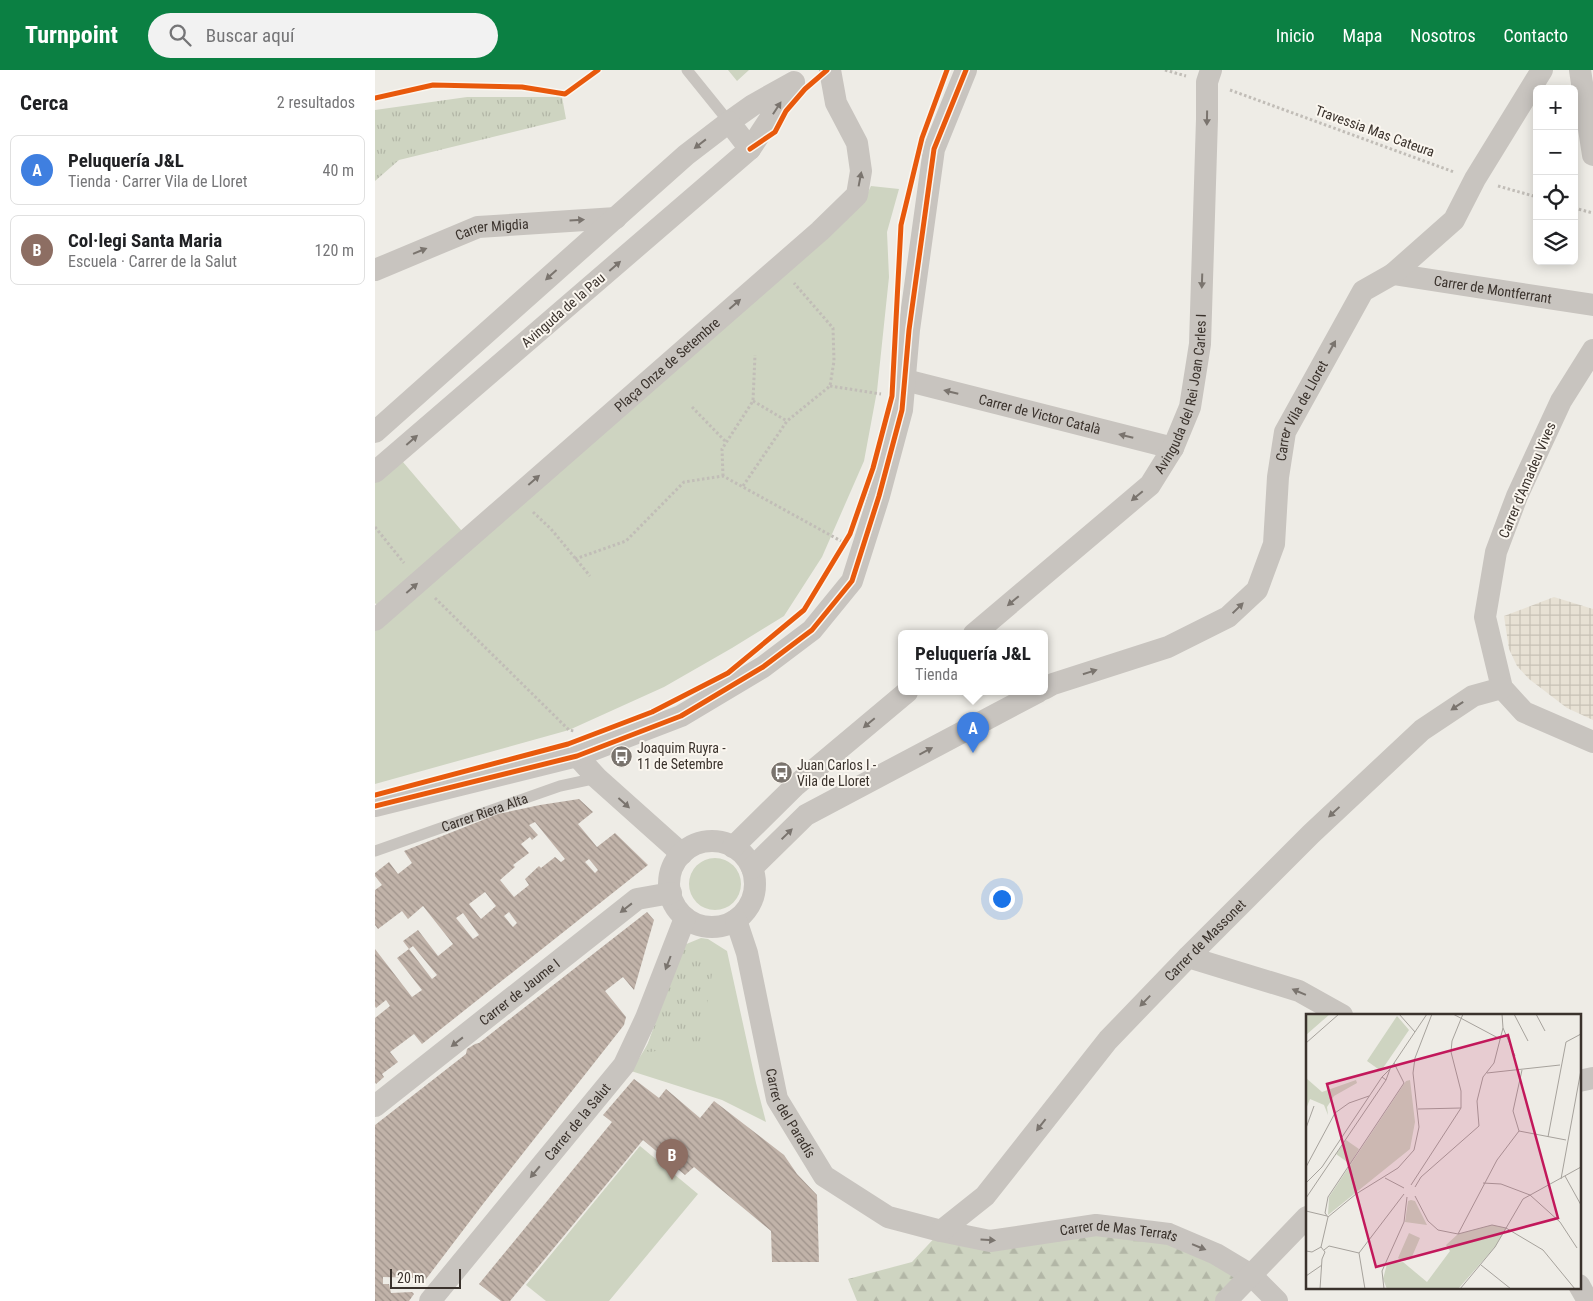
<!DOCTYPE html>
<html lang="es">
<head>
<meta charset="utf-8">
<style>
	:root { --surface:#fff; --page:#f2f2f2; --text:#202124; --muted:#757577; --line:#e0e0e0; --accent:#0b8043 }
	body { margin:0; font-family:"Roboto Condensed",sans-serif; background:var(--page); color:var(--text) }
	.controls { position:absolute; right:15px; top:15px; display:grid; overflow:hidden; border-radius:8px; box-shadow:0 2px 12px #0003 }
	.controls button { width:45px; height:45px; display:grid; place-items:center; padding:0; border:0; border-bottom:1px solid var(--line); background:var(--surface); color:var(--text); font:25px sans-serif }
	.scale { position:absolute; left:15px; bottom:12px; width:71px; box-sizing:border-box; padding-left:5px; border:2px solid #3a322c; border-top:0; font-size:14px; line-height:18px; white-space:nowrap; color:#3a322c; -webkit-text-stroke:4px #faf6ef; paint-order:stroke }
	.you { position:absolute; left:626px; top:828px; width:18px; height:18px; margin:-12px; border:4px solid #fff; border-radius:50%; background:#1a73e8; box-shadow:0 0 0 8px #1a73e833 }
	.badge { display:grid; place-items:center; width:32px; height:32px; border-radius:50%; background:var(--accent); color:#fff; font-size:16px; font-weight:700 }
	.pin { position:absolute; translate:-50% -41px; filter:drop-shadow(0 1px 2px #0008) }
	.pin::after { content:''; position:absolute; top:26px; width:18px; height:15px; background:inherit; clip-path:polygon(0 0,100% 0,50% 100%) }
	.popup { position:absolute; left:523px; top:560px; width:150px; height:65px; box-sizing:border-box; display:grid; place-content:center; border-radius:8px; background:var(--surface); filter:drop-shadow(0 1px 4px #0005); font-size:16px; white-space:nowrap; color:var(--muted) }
	.popup b { font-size:19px; color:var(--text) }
	.popup::after { content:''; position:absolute; left:50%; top:100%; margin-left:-10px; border:10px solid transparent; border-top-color:var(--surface) }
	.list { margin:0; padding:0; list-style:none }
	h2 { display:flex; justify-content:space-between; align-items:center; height:65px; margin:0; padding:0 20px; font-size:21px }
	h2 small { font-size:16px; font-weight:400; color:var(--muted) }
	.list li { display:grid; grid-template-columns:32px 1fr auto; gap:15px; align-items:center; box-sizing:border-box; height:70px; margin:0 10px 10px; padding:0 10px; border:1px solid var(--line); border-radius:8px }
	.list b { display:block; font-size:19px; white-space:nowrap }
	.list p { margin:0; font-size:16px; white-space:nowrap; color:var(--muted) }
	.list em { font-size:16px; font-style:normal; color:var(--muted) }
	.icon { flex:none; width:28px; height:28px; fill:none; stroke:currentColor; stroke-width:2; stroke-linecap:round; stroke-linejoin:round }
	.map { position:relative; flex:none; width:1218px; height:1231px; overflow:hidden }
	header { display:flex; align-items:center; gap:30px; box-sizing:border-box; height:70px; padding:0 25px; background:var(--accent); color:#fff }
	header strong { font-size:24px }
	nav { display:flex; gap:28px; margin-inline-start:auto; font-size:18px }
	.search { width:350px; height:45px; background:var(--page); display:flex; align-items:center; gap:12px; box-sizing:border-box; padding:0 18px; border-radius:28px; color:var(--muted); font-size:19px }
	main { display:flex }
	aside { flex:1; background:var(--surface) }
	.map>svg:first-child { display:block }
</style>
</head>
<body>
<header>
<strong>Turnpoint</strong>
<div class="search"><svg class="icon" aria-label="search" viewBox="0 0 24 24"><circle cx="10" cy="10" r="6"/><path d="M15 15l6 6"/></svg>Buscar aquí</div>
<nav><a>Inicio</a><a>Mapa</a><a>Nosotros</a><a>Contacto</a></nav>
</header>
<main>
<aside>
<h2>Cerca<small>2 resultados</small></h2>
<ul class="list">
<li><span class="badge" style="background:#3f7fe0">A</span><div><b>Peluquería J&amp;L</b><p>Tienda · Carrer Vila de Lloret</p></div><em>40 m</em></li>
<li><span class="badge" style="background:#8d6e63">B</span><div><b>Col·legi Santa Maria</b><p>Escuela · Carrer de la Salut</p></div><em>120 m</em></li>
</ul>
</aside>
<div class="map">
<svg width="1218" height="1231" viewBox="0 0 1218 1231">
	<defs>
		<pattern id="forest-firs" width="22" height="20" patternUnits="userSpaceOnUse" patternTransform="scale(1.25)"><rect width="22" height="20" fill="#ced4c1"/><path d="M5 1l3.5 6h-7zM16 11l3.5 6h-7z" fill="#b2b6a6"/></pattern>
		<pattern id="park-tufts" width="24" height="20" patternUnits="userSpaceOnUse" patternTransform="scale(1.25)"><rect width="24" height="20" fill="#ced4c1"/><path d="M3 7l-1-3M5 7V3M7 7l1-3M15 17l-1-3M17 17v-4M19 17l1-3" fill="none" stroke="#b2b6a6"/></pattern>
		<pattern id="plaza-grid" width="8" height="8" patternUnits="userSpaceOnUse" patternTransform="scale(1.25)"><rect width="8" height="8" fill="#e7e1d4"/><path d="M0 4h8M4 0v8" fill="none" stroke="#c7c2b6"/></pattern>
		<pattern id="building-back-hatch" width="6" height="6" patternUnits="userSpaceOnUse" patternTransform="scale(1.25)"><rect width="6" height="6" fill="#c1b3a9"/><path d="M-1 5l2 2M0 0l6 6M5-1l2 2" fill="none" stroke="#9e928a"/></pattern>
	</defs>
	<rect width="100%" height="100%" fill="#eeece6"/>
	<path fill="#ced4c1" d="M353 0H374L362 11Z
		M496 116 524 119 512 162 514 207 502 321 489 391 447 487 409 546 357 578 289 617 194 660 0 714V556L489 130Z
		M22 385 92 467 8 542 0 533V404Z
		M314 814a26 26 0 1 1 52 0a26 26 0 1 1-52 0Z
		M326 868 333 869 352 881 381 1013 391 1052 347 1030 256 1001 273 974 309 875Z
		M265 1076 323 1124 234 1231H171L151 1215Z"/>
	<path fill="url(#forest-firs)" d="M721 1155 794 1164 876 1205 851 1231H482L473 1209 537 1192 566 1161 615 1171Z"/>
	<path fill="url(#park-tufts)" d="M92 27H187L191 49 24 90 0 111V40Z
		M309 875 316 877 338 898 326 970 322 974 275 982 269 981 273 973Z"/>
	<path fill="url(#plaza-grid)" d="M1179 527 1218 539V650L1192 638 1154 609 1142 596 1134 579 1129 546Z"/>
	<path fill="url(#building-back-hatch)" fill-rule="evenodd" d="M204 729 218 742 203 754 222 777 240 763 273 795 47 974 39 964 15 982 23 992 7 1004 9 1007 1 1014 0 1012V948L15 936 11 930 1 938 0 936V879L37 927 47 920 22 888 34 879 57 909 62 905 38 876 34 879 28 871 43 860 63 886 78 874 48 836 33 849 27 841 3 859 0 855V820L7 815 0 806V803L14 792 23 804 37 793 29 781 123 744 165 735ZM160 752 190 789 186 792 180 787 166 798 164 796 150 809 154 815 139 827 125 810 140 797 138 795 154 783 146 774 155 767 157 770 163 765 154 755ZM214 789 223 800 220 803 210 792ZM110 822 121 836 106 849 94 834ZM134 842 142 853 138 857 129 846ZM88 843 104 865 98 869 81 848Z
		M272 842 279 850 259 920 248 907 230 921 251 947 249 955 108 1134 48 1213 41 1208 8 1207V1214H14L16 1223 37 1222 39 1224 34 1231H0V1055L91 984 92 979 100 974 104 973Z
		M259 1009 284 1028 291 1019 325 1048 339 1031 409 1085 422 1104 442 1125 444 1192H397L396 1161 319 1097 310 1105 268 1070 135 1231H126L104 1214 237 1052 228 1045Z"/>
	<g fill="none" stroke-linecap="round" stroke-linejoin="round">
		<path stroke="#c1bdb7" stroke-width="3" stroke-dasharray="2.5 2.5" stroke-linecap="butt" d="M790 0 811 6
			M855 20 1079 102
			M1123 116 1162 127
			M1199 138 1218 143
			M455 316 506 324
			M378 331 412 351
			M317 337 351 372
			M348 406 347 379 378 331 380 285
			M368 416 412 351 455 316 459 291 458 258 419 213
			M158 442 176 459 215 506
			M0 457 29 493
			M200 489 251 471 309 412 348 406 466 471
			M60 528 194 660 199 661"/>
		<g stroke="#c8c4bf" stroke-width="11">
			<path d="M312 0 354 52"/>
			<path id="s1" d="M0 781 185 716 222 708"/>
		</g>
		<g stroke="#c8c4bf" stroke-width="22">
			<path d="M1205 0 1218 85"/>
			<path d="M354 52 378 35 419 12 375 79"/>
			<path id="s2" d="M0 200 103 157 241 148"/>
			<path id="s3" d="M1018 204 1218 235"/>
			<path d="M1218 280 1186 331 1142 426 1121 482 1110 547 1127 618 1149 642 1218 672"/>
			<path id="s4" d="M530 310 798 378"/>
			<path d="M0 362 311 85 354 52 375 79 0 402"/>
			<path id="s5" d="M0 550 445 161 482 125 486 101 482 73 461 33 455 0"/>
			<path id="s6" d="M599 564 775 415 798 378 815 337 825 274 832 49V12L836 0"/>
			<path id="s7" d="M669 619 678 614 793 577 853 547 882 520 899 474 903 407 910 362 988 221 1018 204 1079 150 1100 109 1167 0"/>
			<path d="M202 686 222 708 307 784"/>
			<path d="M0 736 202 686 306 646 388 597 437 560 477 511 504 426 527 340 534 260 559 79 591 0"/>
			<circle cx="337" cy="814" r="43"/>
			<path d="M358 777 421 715 532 622"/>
			<path d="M377 798 431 745 663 622"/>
			<path id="s8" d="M361 850 372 883 402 1029 449 1106 513 1147 566 1161 615 1171 721 1155 794 1164 841 1184 876 1205 902 1231"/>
			<path d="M813 887 924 921 967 945"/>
			<path d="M1204 1011 1218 1008"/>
			<path id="s9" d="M0 1036 262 829 296 823"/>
			<path id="s10" d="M566 1161 610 1126 733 970 813 887 936 764 1047 660 1098 626 1127 618"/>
			<path d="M1204 1215 1213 1231"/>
			<path id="s11" d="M55 1231 249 995 271 948 310 848"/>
			<path d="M851 1231 932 1147"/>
		</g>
		<defs>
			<path id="cycleway" d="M0 28 58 15 147 17 190 24 223 0
				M375 79 400 62 411 41 430 19 452 0
				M0 725 193 674 277 642 353 603 429 540 475 464 498 398 517 326 526 155 547 68 572 0
				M0 736 202 686 306 646 388 597 437 560 477 511 504 426 527 340 534 260 559 79 591 0"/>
		</defs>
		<use href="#cycleway" stroke="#faf6ef" stroke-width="8"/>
		<use href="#cycleway" stroke="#e8590c" stroke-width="5"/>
	</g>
	<defs><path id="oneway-solid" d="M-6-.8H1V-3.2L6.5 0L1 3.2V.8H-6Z" transform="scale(1.25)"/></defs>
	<g fill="#7a746e">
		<use href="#oneway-solid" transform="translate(402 38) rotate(-57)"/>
		<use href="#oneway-solid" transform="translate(832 48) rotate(91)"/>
		<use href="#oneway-solid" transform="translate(325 74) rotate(142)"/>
		<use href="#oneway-solid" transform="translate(485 109) rotate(-79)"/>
		<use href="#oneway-solid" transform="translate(202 150) rotate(-4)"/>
		<use href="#oneway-solid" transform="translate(45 181) rotate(-22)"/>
		<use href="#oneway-solid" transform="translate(240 196) rotate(-41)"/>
		<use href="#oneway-solid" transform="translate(176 205) rotate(138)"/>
		<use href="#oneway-solid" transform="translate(827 211) rotate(92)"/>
		<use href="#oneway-solid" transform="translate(360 234) rotate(-41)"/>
		<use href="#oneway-solid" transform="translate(957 277) rotate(-61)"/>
		<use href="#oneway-solid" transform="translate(576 322) rotate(-166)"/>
		<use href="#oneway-solid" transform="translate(751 366) rotate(-166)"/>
		<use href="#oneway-solid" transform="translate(37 370) rotate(-41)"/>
		<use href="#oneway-solid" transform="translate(159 410) rotate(-41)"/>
		<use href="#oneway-solid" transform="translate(762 426) rotate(140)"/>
		<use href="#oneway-solid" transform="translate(37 518) rotate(-41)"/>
		<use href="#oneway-solid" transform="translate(638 531) rotate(140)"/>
		<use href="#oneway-solid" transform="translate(863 538) rotate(-44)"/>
		<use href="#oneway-solid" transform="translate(715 602) rotate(-18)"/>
		<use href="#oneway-solid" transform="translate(1082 636) rotate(146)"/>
		<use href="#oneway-solid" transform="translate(494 653) rotate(140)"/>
		<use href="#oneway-solid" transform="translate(551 681) rotate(-28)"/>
		<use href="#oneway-solid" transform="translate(249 733) rotate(42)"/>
		<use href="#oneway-solid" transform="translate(959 742) rotate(137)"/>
		<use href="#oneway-solid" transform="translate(412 764) rotate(-44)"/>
		<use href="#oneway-solid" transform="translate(251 838) rotate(142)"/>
		<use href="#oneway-solid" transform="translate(293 893) rotate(111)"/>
		<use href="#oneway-solid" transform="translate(924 922) rotate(-157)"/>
		<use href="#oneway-solid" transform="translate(770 931) rotate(134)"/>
		<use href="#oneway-solid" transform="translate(82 972) rotate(142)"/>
		<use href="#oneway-solid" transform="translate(666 1055) rotate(128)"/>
		<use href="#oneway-solid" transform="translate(160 1102) rotate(130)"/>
		<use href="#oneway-solid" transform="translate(613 1170) rotate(4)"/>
		<use href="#oneway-solid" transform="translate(824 1177) rotate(22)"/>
	</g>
	<defs>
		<symbol id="bus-disc" viewBox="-11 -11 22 22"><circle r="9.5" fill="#79736d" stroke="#faf6ef"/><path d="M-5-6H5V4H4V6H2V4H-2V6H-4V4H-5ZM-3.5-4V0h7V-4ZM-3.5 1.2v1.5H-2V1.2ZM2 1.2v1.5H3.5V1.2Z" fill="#fff"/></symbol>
	</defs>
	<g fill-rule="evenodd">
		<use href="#bus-disc" x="234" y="674" width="25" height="25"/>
		<use href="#bus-disc" x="394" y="690" width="25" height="25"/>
	</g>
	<g text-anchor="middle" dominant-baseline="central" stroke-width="4" stroke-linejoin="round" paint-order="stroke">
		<g font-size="14" fill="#3a322c" stroke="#faf6ef">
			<text transform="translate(1000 61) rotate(20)">Travessia Mas Cateura</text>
			<text stroke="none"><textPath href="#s2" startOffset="125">Carrer Migdia</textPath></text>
			<text stroke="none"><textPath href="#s3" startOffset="101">Carrer de Montferrant</textPath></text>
			<text transform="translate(188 240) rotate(-41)">Avinguda de la Pau</text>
			<text stroke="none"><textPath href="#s5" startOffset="388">Plaça Onze de Setembre</textPath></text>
			<text stroke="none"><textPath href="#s6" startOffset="329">Avinguda del Rei Joan Carles I</textPath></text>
			<text stroke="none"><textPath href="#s7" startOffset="425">Carrer Vila de Lloret</textPath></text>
			<text stroke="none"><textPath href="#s4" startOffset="139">Carrer de Victor Català</textPath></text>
			<text transform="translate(1152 410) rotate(-67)">Carrer d'Amadeu Vives</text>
			<text stroke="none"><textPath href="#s1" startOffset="116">Carrer Riera Alta</textPath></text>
			<text stroke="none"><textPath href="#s10" startOffset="394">Carrer de Massonet</textPath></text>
			<text stroke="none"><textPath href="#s9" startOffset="184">Carrer de Jaume I</textPath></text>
			<text stroke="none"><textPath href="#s8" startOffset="202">Carrer del Paradís</textPath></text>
			<text stroke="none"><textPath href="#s11" startOffset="232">Carrer de la Salut</textPath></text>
			<text stroke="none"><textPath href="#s8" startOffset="585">Carrer de Mas Terrats</textPath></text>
		</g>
		<g font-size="14" fill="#3a322c" stroke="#faf6ef" text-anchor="start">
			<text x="262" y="678">Joaquim Ruyra -<tspan x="262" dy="16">11 de Setembre</tspan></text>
			<text x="422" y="695">Juan Carlos I -<tspan x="422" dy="16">Vila de Lloret</tspan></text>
		</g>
	</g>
	<g transform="translate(931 944)">
		<rect width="275" height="275" fill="#eeece6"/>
		<path d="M0 0H24L0 21ZM91 2 103 16 75 57 61 47ZM104 66 109 108 104 135 22 201 23 183 100 67ZM40 126 53 135 44 150 30 140ZM105 186 109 187 121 211 99 208 102 187ZM103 219 114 224 105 245 97 247 92 244Z" fill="#ced4c1"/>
		<path d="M186 211 200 214 189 233 152 275H81L77 265 81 250 97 248 121 268 144 237 140 231 152 220Z" fill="#ced4c1"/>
		<path d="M0 64 16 78 50 66 51 69 28 82 21 93 22 101 18 91 4 85 0 95Z" fill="#ced4c1"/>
		<path fill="none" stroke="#a6a29c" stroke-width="1" d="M93 0 109 18M147 0 194 25M208 0 222 27M230 0 239 17M197 14 209 42M0 29 33 0M84 55 121 0M216 56 207 97 213 117 260 126M181 59 254 51M76 63 84 55 80 66M112 95 155 94M0 114 8 92M242 123 260 28 275 20M0 153 29 99 43 89 63 82M259 162 275 191M79 164 98 174M255 165 275 56M0 169 16 153 76 63 80 66 0 184M177 169 195 170 224 181 254 208 271 234M105 171 155 94V77L145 38 146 27 157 0M109 173 115 163 173 112 171 87 177 63 188 49 197 14 196 0M109 182 122 207 132 216 152 220 186 211 200 214 237 236 269 275M0 197 21 202M22 203 50 180 92 154 108 136 113 113 107 59 109 44 126 0M22 203 19 199 22 183 98 69 88 49M152 220 191 146 213 117M15 233 22 203M18 236 23 232 53 239M0 237 6 238 15 233M175 251 205 275M0 262 16 251M14 275 16 245 19 238 15 233M59 275 53 239 98 180M78 275 76 257 98 208 101 183M154 275 189 233 217 185 275 153"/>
		<path fill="#c2185b" fill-opacity="0.15" stroke="#c2185b" stroke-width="2.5" d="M202 21 252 204 70 253 21 70Z"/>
		<rect width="275" height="275" fill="none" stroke="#3a322c" stroke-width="2.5"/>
	</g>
</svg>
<div class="controls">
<button>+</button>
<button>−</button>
<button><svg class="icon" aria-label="locate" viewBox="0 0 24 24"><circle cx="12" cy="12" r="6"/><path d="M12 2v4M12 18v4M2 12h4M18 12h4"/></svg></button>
<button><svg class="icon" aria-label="layers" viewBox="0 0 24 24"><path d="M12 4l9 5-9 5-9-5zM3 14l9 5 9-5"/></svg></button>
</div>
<div class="scale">20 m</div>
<div class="you"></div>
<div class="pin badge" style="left:598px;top:683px;background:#3f7fe0">A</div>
<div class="popup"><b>Peluquería J&amp;L</b>Tienda</div>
<div class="pin badge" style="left:297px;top:1110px;background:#8d6e63">B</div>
</div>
</main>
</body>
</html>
